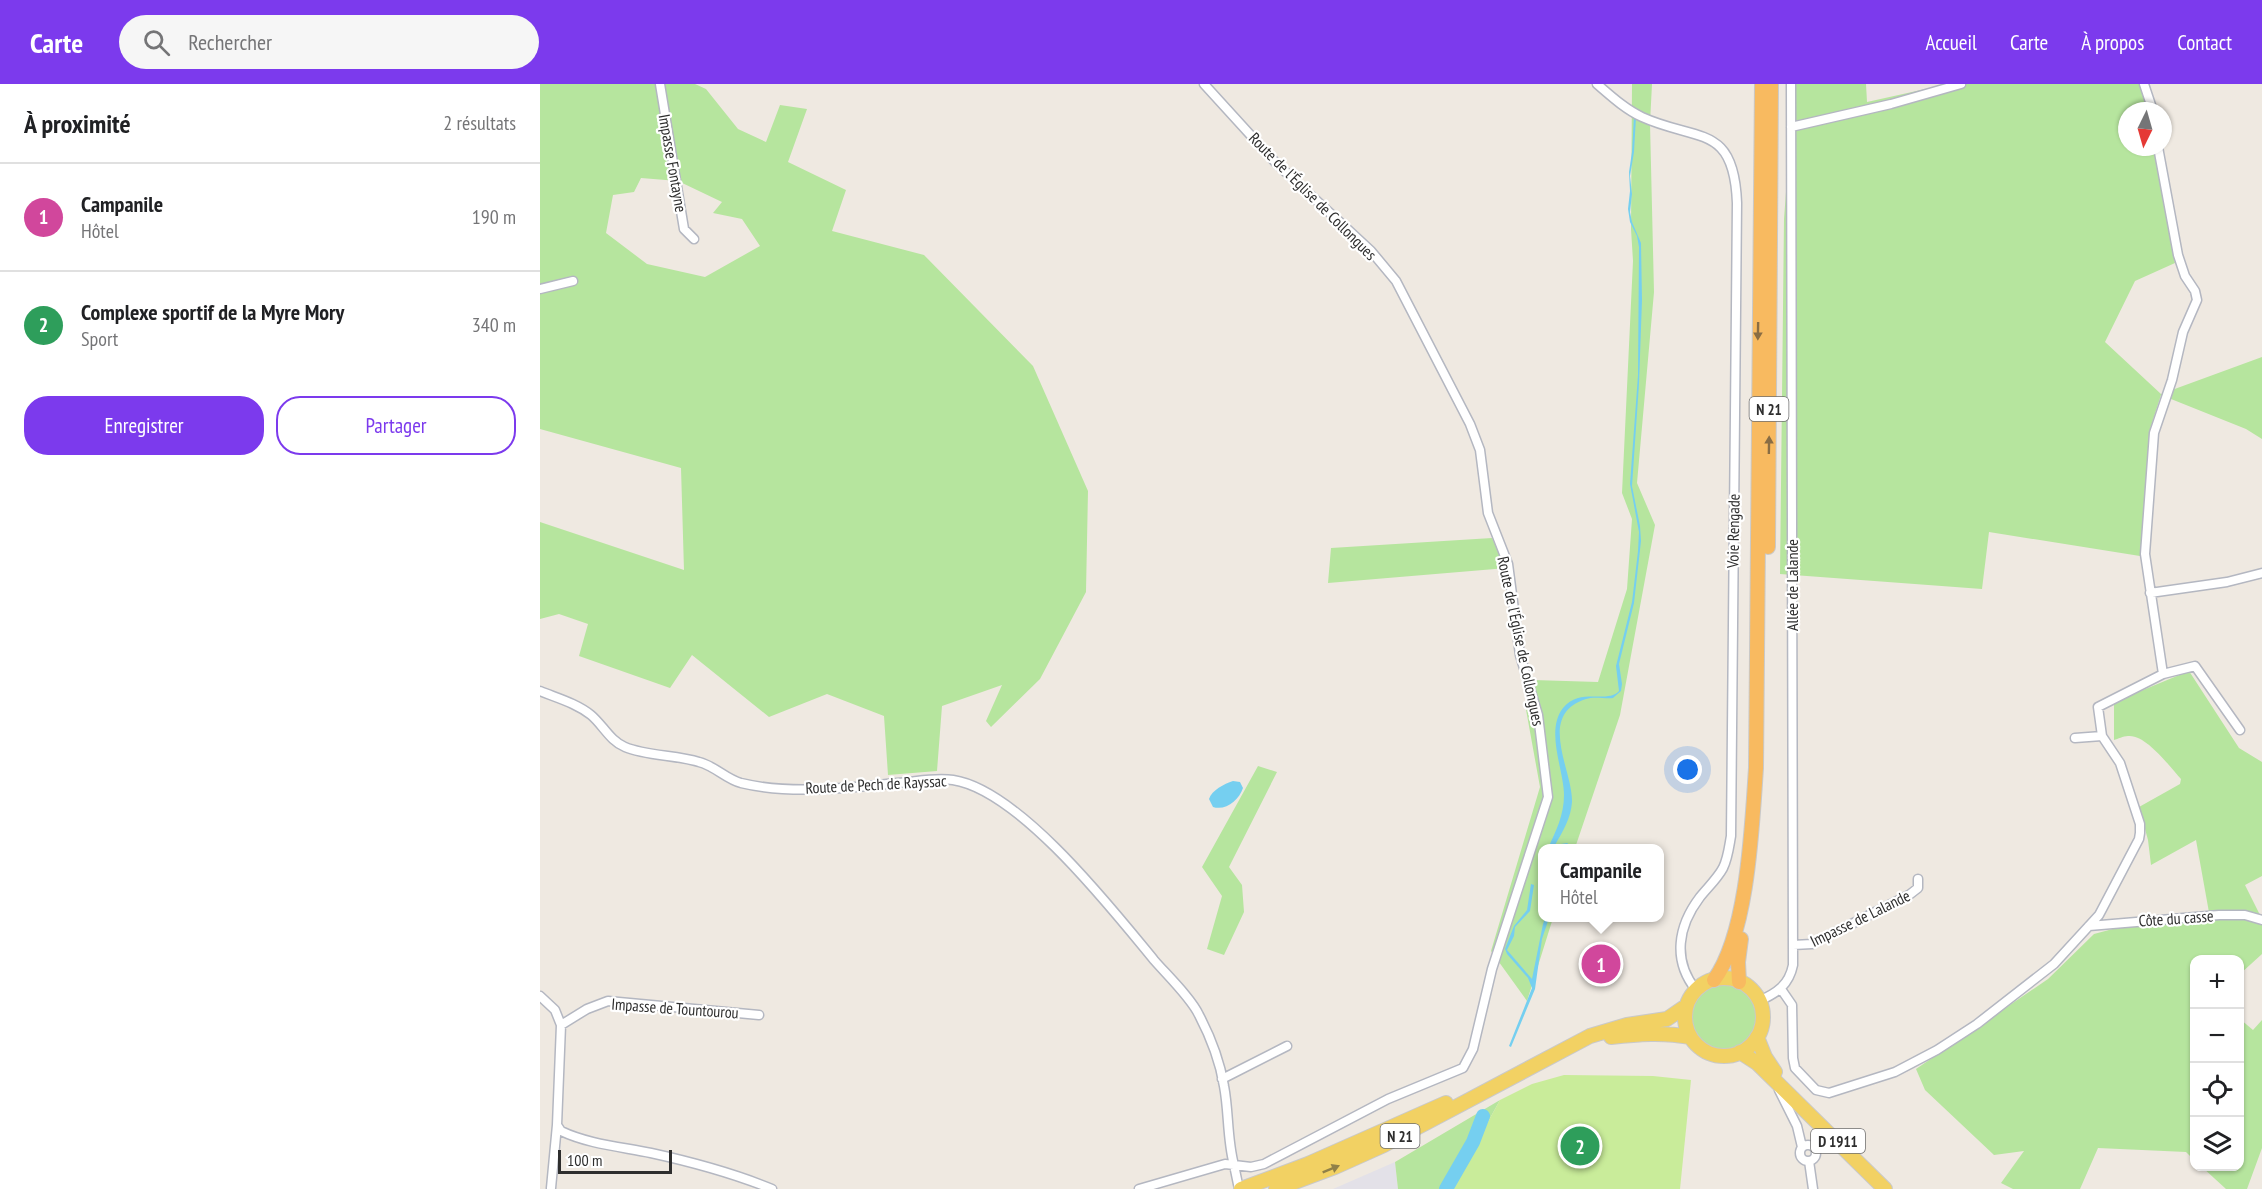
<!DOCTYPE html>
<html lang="fr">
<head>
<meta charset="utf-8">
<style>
	:root { --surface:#fff; --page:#f6f6f6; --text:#202124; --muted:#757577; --line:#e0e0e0; --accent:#7c3aed }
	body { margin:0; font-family:"PT Sans Narrow",sans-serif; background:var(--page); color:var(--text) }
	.controls { position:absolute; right:18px; bottom:18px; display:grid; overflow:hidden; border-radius:12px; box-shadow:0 2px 4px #0004 }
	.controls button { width:54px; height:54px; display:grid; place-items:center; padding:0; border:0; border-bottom:2px solid var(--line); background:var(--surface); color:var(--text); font:30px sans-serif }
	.compass { position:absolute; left:1578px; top:18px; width:54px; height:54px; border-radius:50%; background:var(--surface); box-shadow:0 2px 4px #0004; rotate:185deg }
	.scale { position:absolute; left:18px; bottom:15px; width:114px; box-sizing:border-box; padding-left:6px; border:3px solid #2e2e2e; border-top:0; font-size:16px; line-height:21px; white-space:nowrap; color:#2e2e2e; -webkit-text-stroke:4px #fff; paint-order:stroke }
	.you { position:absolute; left:1148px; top:686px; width:21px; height:21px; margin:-15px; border:4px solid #fff; border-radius:50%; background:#1a73e8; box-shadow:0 0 0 9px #1a73e833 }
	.badge { display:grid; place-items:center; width:39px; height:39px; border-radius:50%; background:var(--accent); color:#fff; font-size:20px; font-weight:700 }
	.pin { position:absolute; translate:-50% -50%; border:3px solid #fff; box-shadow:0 2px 6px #0006 }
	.popup { position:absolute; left:998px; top:760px; width:126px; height:78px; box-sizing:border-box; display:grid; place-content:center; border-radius:12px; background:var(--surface); filter:drop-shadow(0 2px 4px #0005); font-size:20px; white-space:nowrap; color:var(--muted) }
	.popup b { font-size:22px; color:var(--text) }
	.popup::after { content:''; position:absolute; left:50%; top:100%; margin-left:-12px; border:12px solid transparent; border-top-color:var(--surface) }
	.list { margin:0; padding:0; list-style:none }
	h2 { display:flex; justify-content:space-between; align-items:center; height:78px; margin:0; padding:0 24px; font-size:26px }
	h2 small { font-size:20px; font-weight:400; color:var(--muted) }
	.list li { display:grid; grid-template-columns:39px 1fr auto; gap:18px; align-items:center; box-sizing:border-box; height:108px; padding:0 24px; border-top:2px solid var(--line) }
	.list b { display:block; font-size:22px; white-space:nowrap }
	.list p { margin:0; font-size:20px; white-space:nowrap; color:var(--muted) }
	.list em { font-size:20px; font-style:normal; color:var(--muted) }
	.actions { display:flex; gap:12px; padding:18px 24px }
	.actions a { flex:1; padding:14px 0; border:2px solid var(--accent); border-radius:24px; text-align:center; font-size:21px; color:var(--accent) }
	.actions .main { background:var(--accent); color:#fff }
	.icon { flex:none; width:33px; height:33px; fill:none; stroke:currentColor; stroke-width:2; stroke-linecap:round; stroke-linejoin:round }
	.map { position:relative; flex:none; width:1722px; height:1105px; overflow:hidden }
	header { display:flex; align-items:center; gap:36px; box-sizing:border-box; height:84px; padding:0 30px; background:var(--accent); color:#fff }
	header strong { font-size:28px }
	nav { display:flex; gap:33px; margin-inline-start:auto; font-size:21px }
	.search { width:420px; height:54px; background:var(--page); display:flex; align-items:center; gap:15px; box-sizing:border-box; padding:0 21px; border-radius:33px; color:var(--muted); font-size:22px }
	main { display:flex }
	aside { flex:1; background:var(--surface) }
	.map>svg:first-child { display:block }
</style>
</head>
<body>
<header>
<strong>Carte</strong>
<div class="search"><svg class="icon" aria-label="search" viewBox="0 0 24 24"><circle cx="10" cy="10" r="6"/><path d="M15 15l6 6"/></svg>Rechercher</div>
<nav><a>Accueil</a><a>Carte</a><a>À propos</a><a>Contact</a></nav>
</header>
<main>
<aside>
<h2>À proximité<small>2 résultats</small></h2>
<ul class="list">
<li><span class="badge" style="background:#d1479c">1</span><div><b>Campanile</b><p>Hôtel</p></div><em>190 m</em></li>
<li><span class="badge" style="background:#2e9e5b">2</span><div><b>Complexe sportif de la Myre Mory</b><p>Sport</p></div><em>340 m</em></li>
</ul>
<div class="actions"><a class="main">Enregistrer</a><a>Partager</a></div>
</aside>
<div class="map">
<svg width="1722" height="1105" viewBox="0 0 1722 1105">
	<rect width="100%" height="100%" fill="#efe9e1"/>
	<path fill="#e3e1e8" d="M855 1078 858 1105H793Z"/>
	<path fill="#b6e59e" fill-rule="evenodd" d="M0 0H155L166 5 198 45 226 58 240 21 267 25 248 78 306 106 292 147 384 171 493 282 548 407 546 508 500 595 451 643 446 637 462 601 402 622 397 687 348 691 344 632 287 610 229 633 152 571 130 604 39 572 48 540 19 530 0 535V438L144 486 141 384 0 345ZM101 94 138 97 182 118 173 129 202 135 220 162 165 193 107 180 66 149 73 111 94 108Z
		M1092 0H1112L1110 39 1114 208 1097 399 1115 441 1080 631 1035 764H1002V834H1013L987 917 951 867 1000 703 985 620 993 596 1058 598 1087 505 1092 435 1082 409 1093 177 1091 145Z
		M1254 0H1326L1327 18 1408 0H1604L1608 27H1587V63H1615L1635 179 1595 197 1565 258 1621 310 1722 273V355L1706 345 1621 311 1610 345 1600 472 1449 448 1442 505 1240 490 1244 135Z
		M952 454 967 484 788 499 791 464Z
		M1649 587 1699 664 1722 678V792L1705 801 1722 835V870L1700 890V876H1654V1076L1646 1068 1558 1064 1540 1105H1473L1461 1099 1484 1067 1454 1071 1385 1006 1376 985 1508 895 1554 850 1584 842 1670 834 1656 756 1611 781 1608 756 1599 723 1640 700 1641 695C1629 682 1606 650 1588 652 1583 652 1578 655 1574 656V618Z
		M718 682 737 688 689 783 702 801 704 828 684 871 667 865 682 812 662 783Z
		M1151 933a33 33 0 1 1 66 0a33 33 0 1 1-66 0Z
		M1700 935 1713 946 1722 936V1064L1707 1105H1686L1662 1083 1700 1082Z
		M960 1016 911 1105H858L855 1078Z"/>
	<path fill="#c9ec9a" d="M1024 991 1113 992 1151 996 1140 1105H911L960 1016 992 1000Z"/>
	<path fill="#75cff0" d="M1094 32 1096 33 1094 68 1090 92 1092 110 1090 128 1092 138 1101 159 1102 216 1099 300 1092 402 1100 442 1101 457 1094 519 1079 580 1082 600 1081 607 1073 614C1065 615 1054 612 1046 615 996 631 1033 686 1032 718 1031 734 1023 747 1015 761L1027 759 1031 762V764H1008C1016 747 1024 731 1024 711 1024 686 1005 647 1023 624 1040 603 1067 620 1079 607L1076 582 1092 518 1098 467 1099 448 1090 400 1098 291 1099 163 1097 152 1090 138 1088 125 1090 107 1089 88 1092 68Z
		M693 697 700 698 703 704C699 716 686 727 673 723L669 715C672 706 684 700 693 697Z
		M991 800 994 801 990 827 975 843 974 852 967 866 992 895 1003 840 1005 834H1009L1002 855 995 905 971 963 969 962 992 904 988 894 967 870 965 865 974 842 987 826Z"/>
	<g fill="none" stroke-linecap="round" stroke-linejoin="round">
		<path stroke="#75cff0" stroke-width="14" d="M906 1105 933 1058 943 1032"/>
		<defs>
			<path id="minor" d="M120 0 144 145 154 155
				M1057 0C1071 12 1085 25 1102 33 1157 58 1194 39 1197 119L1191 752C1189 763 1188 774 1183 784 1177 795 1168 803 1160 813 1138 842 1132 876 1156 906
				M1604 0 1613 27
				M1251 43 1351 20 1421 0
				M1618 63 1638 171 1645 192 1655 207 1657 216 1643 248 1632 296 1614 349 1605 470 1623 590
				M0 205 33 197
				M1610 509 1687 498 1722 489
				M0 607C17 614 36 619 51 631 63 641 70 657 85 663 106 672 137 671 159 678 175 682 186 695 201 699 251 711 306 704 357 699 375 698 395 693 413 696 479 706 572 825 614 876 627 891 651 914 659 931 670 952 680 978 684 1002 689 1028 687 1055 694 1081L711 1083 724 1080 848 1015 923 984 933 965 952 885 1008 713 998 631 980 571 968 480 948 429 940 366 930 340 856 197 831 167 736 79 664 0
				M1535 654 1562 652
				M1549 842 1679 831H1705L1722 836
				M1253 861 1272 860 1369 811 1378 804V795
				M1241 905 1252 921 1253 974 1255 984 1276 1006 1289 1009 1355 988 1397 966 1437 940 1514 880 1559 831 1599 755 1600 749V740L1580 679 1562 652 1558 623 1623 590 1655 582 1700 646
				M0 912 15 926 21 941 17 1041 21 1047C48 1060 82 1063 111 1069 152 1078 193 1089 232 1105
				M1219 917C1237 909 1249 901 1253 881L1251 0
				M21 941 47 925 68 917 219 931
				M682 995 747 962
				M1239 1006 1257 1042 1262 1063
				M1260 1069a8 8 0 1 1 16 0a8 8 0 1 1-16 0Z
				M1269 1077 1273 1105
				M11 1104 17 1041
				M599 1105 685 1080 694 1081 699 1105"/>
			<path id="primary" d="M1145 933a39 39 0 1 1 78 0a39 39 0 1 1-78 0Z
				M1071 953C1098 950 1123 948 1150 953
				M1217 953 1225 973 1235 988
				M1200 968 1217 979 1345 1105
				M701 1105 768 1080 906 1019
				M736 1105 795 1083 844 1061 1050 952 1087 941 1127 935 1146 922"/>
			<path id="trunk" d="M1228 463 1231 0
				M1174 896C1208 849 1212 742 1216 684L1222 0
				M1199 898 1198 878 1201 855"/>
		</defs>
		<use href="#minor" stroke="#b4b7c1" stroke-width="11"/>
		<use href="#primary" stroke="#c9c9c9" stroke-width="16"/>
		<use href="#trunk" stroke="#c9c9c9" stroke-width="16"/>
		<use href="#minor" stroke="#fff" stroke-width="8"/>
		<use href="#primary" stroke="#f2d163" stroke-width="14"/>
		<use href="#trunk" stroke="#f8ba60" stroke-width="14"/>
	</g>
	<defs><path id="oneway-solid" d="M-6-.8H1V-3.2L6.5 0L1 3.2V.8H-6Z" transform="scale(1.5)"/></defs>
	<g fill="#896d44">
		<use href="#oneway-solid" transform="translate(1218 247) rotate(91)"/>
		<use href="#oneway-solid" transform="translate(1229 361) rotate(-89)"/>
	</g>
	<use fill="#908048" href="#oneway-solid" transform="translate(791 1085) rotate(-22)"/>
	<g text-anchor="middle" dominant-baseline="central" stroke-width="4.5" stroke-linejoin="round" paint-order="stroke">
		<g fill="#fff" stroke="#6d6d6d" stroke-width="1.5">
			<rect x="1209.5" y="313" width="39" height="24" rx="4.5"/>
			<rect x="840.5" y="1040" width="39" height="24" rx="4.5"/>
			<rect x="1271" y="1045" width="54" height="24" rx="4.5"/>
		</g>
		<g font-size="15" font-weight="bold" fill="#2e2e2e">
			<text x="1229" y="325">N 21</text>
			<text x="860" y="1052">N 21</text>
			<text x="1298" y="1057">D 1911</text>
		</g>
		<g font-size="16" fill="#2e2e2e" stroke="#fff">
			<text transform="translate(133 79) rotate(80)">Impasse Fontayne</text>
			<text transform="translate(773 112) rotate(45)">Route de l’Église de Collongues</text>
			<text transform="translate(1193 447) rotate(-89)">Voie Rengade</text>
			<text transform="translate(1252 501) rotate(-90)">Allée de Lalande</text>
			<text transform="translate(981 557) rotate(78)">Route de l’Église de Collongues</text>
			<text transform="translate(336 700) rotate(-3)">Route de Pech de Rayssac</text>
			<text transform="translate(1320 834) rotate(-26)">Impasse de Lalande</text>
			<text transform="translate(1636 834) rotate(-4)">Côte du casse</text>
			<text transform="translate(135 924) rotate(4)">Impasse de Tountourou</text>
		</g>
	</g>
</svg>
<div class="controls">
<button>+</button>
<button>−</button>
<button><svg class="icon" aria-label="locate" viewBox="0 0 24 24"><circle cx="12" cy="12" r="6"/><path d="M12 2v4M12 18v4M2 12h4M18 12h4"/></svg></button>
<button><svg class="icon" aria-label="layers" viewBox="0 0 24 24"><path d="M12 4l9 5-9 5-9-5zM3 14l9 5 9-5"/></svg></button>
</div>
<svg class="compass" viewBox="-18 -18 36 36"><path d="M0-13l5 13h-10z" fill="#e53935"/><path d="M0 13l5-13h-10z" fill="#757577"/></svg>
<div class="scale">100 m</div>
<div class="you"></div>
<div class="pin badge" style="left:1061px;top:880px;background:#d1479c">1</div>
<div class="popup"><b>Campanile</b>Hôtel</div>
<div class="pin badge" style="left:1040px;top:1062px;background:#2e9e5b">2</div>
</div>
</main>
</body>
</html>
